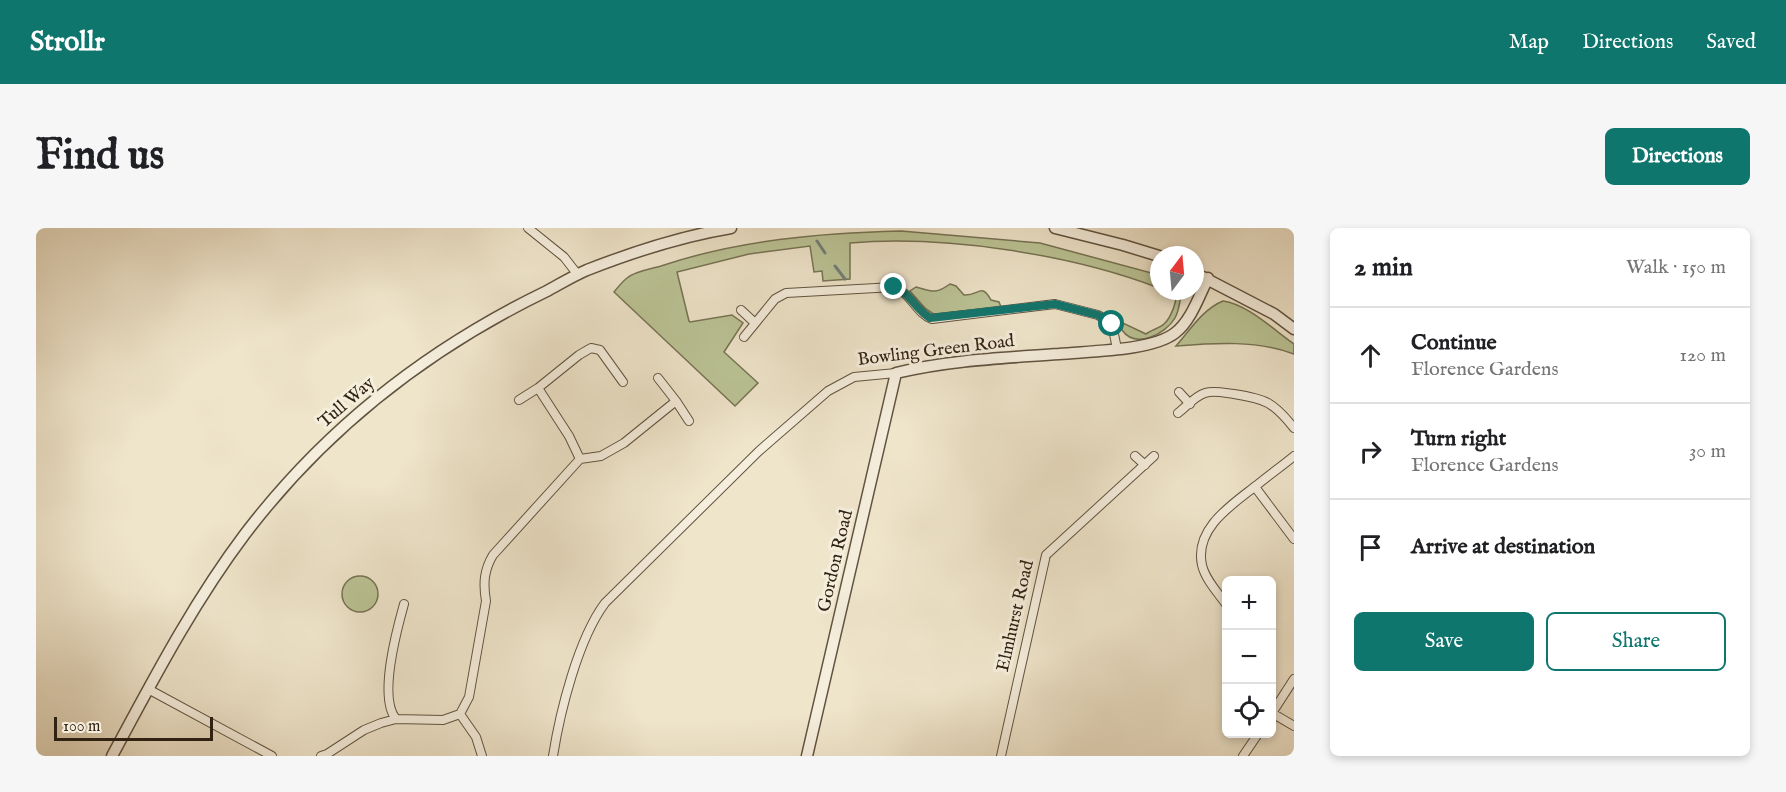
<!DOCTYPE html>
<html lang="en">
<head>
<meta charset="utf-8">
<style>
	:root { --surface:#fff; --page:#f6f6f6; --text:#202124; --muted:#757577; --line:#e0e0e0; --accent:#0f766e }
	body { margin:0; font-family:"IM FELL English",serif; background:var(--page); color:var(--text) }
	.controls { position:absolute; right:18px; bottom:18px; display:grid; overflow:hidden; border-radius:9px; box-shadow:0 3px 9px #0003 }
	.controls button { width:54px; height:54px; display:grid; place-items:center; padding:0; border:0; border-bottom:2px solid var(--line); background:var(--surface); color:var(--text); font:30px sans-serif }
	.compass { position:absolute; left:1114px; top:18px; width:54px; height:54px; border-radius:50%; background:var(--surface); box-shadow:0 3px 9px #0003; rotate:16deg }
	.scale { position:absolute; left:18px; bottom:15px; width:159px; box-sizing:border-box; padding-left:6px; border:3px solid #322212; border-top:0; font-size:16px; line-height:21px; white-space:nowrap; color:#322212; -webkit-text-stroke:4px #f5eedd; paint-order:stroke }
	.stop { position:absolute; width:18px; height:18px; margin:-14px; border:4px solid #0f766e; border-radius:50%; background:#fff }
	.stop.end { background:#0f766e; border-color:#fff; box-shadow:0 2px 6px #0008 }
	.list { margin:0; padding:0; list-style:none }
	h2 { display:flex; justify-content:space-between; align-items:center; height:78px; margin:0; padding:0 24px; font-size:26px }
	h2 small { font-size:20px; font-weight:400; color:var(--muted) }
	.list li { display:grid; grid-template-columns:39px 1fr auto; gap:18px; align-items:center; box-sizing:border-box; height:96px; padding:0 24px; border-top:2px solid var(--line) }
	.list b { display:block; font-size:22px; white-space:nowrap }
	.list p { margin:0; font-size:20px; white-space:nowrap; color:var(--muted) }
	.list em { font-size:20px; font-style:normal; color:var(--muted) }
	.actions { display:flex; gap:12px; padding:18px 24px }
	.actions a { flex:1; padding:14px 0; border:2px solid var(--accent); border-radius:9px; text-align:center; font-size:21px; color:var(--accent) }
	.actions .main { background:var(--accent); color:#fff }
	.icon { flex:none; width:33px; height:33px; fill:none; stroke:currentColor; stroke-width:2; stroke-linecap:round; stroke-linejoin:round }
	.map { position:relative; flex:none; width:1258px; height:528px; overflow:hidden; border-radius:9px }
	header { display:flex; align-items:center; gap:36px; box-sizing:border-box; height:84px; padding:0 30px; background:var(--accent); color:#fff }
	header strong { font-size:28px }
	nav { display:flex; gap:33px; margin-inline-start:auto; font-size:21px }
	.intro { display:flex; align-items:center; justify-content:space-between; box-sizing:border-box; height:144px; padding:0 36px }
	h1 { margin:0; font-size:42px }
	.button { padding:15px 27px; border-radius:9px; background:var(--accent); color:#fff; font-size:21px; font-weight:700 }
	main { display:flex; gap:36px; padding:0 36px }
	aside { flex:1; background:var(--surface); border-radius:9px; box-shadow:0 3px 9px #0003 }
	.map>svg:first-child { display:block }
</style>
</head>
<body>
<header>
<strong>Strollr</strong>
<nav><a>Map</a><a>Directions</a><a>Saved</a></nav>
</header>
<div class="intro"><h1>Find us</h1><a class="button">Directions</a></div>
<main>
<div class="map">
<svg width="1258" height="528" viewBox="0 0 1258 528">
	<rect width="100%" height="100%" fill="#efe5cb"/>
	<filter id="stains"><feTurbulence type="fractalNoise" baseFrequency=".00333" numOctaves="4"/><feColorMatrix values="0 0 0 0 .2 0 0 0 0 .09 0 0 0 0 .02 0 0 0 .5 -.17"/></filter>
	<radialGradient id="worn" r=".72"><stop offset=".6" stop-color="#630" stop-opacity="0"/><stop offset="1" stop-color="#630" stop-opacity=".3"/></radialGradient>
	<path fill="#bbc496" stroke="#767354" stroke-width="1.5" d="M865 3 1004 15 1123 47V60C1034 26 909 7 814 15V51L787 53 786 43 778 44 774 18 713 26 641 44 653 93 654 94 696 87 707 95 688 124 722 155 699 178 578 64C582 59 586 54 591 50 599 43 615 41 625 38 702 12 784 5 865 3Z
		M914 56 920 58 928 67C943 68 945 54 955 72L963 74 965 79 898 86 889 80 874 63 880 59C895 63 899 67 914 56Z
		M1131 63H1144L1145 66C1144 74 1143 83 1139 90 1129 107 1099 121 1086 102L1087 95 1110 106C1115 102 1124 100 1128 96 1134 91 1140 76 1140 68Z
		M1187 73C1211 76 1238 102 1258 116V126C1221 112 1178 115 1140 118 1154 102 1167 81 1187 73Z
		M306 366a18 18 0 1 1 36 0a18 18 0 1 1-36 0Z"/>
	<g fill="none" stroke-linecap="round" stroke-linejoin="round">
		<path stroke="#737e7b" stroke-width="3" d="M781 13 789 25
			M799 38 809 51"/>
		<defs>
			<path id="minor" d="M492 0 528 29 542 47
				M705 82 719 95
				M708 109 739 71 750 65 858 59C875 65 880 85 896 91L1019 76 1062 87 1076 96 1081 121
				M502 160 543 127 555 120 564 122 587 154
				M1143 164 1154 176
				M483 172 502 160 533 208 544 231
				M640 173 653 193
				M1142 185C1150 179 1159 168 1169 165 1178 162 1189 165 1198 166 1230 171 1237 174 1258 200
				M1099 228 1109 237
				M1219 259 1258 311
				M1190 376C1182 365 1169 351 1166 337 1158 300 1197 276 1221 257 1233 247 1246 238 1258 228
				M112 461 236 528
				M1236 485 1258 451
				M1236 485 1258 498
				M424 486 440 509 446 528
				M360 491C342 470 361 401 368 376
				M285 528 291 526 328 502 345 495 360 491 407 492 424 486 433 469 450 373C447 355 448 342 457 327L544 231 565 228 588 215 640 173 622 150
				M517 528C524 484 542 411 569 375L723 223 792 163 818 149 860 145
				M965 528 1010 327 1118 228
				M1207 528 1222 506"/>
			<path id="tertiary" d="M1019 0 1087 17 1123 28
				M1159 45 1238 86 1258 101
				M76 528C117 452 157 375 209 306 289 201 393 120 511 63 524 56 537 48 551 42 597 24 646 8 695 0
				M771 528 860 145C913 132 969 130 1023 126 1053 123 1116 123 1139 105 1155 93 1163 68 1172 50"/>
		</defs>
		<use href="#minor" stroke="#615340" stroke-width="10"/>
		<use href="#tertiary" stroke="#615340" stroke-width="13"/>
		<use href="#minor" stroke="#f5eedd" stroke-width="8"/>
		<use href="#tertiary" stroke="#f5eedd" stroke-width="10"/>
	</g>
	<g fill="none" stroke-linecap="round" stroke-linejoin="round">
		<path stroke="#0f766e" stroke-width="8" d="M858 59C874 65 880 82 894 90L1019 76 1062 87 1076 96"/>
	</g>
	<g text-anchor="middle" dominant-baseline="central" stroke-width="6" stroke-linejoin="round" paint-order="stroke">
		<g font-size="18" fill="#322212" stroke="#f5eedd">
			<text transform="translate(900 123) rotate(-7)">Bowling Green Road</text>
			<text transform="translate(311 175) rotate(-41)">Tull Way</text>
			<text transform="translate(800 333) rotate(-77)">Gordon Road</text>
			<text transform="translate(980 388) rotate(-77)">Elmhurst Road</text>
		</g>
	</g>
	<rect width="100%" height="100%" filter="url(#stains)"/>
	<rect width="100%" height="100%" fill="url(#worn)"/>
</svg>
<div class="controls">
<button>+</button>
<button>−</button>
<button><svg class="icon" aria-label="locate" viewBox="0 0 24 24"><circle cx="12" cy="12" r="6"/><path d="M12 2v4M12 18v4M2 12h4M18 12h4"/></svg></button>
</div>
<svg class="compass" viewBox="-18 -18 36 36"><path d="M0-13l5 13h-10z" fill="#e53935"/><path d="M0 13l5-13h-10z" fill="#757577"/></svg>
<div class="scale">100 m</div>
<div class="stop" style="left:1076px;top:96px"></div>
<div class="stop end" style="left:858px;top:59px"></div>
</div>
<aside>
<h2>2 min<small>Walk · 150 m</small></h2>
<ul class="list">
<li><svg class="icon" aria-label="ahead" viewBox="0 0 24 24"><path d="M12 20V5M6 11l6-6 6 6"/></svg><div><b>Continue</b><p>Florence Gardens</p></div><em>120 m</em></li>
<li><svg class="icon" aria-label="right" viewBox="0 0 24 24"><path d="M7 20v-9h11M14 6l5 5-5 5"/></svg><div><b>Turn right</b><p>Florence Gardens</p></div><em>30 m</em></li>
<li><svg class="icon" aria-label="arrive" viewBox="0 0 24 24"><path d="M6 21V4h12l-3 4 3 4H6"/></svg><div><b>Arrive at destination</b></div></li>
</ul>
<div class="actions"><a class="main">Save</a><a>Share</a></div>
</aside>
</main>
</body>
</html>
